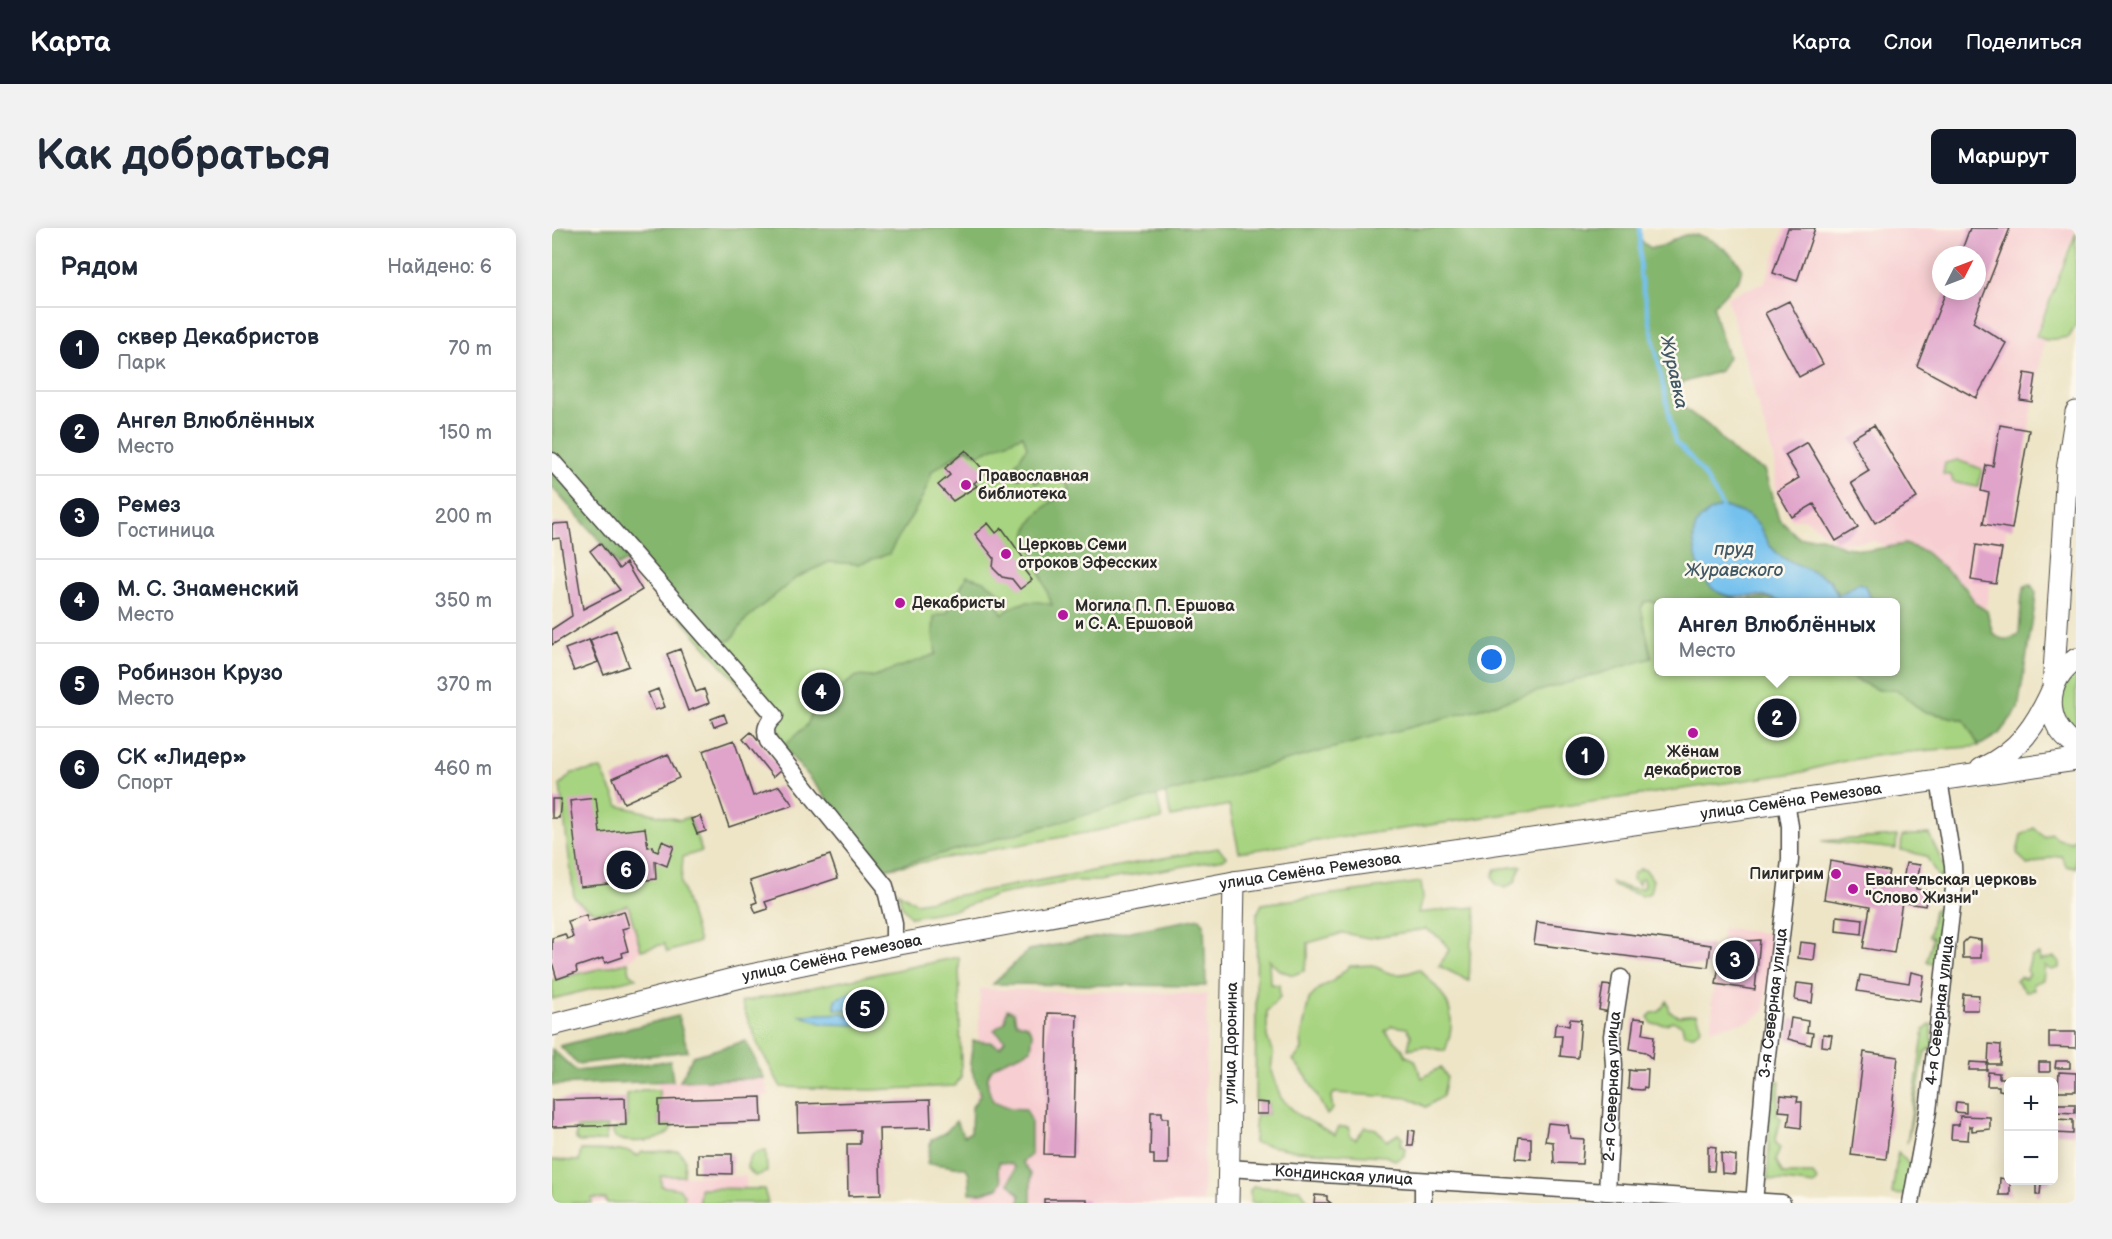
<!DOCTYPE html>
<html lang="ru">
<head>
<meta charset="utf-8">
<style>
	:root { --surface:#fff; --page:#f2f2f3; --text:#1f2937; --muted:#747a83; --line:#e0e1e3; --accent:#111827 }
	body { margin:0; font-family:"Balsamiq Sans",sans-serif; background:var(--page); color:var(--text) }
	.controls { position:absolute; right:18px; bottom:18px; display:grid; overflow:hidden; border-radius:9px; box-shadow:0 3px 15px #0003 }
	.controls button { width:54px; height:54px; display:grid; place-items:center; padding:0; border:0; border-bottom:2px solid var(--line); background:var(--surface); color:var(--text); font:30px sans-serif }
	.compass { position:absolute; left:1380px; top:18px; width:54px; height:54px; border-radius:50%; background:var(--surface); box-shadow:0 3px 15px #0003; rotate:48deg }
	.you { position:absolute; left:940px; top:432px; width:21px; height:21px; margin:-15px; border:4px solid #fff; border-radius:50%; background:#1a73e8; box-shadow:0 0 0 9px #1a73e833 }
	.badge { display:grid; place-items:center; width:39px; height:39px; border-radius:50%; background:var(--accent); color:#fff; font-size:20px; font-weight:700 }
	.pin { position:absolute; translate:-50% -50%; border:3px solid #fff; box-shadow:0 2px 6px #0006 }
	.popup { position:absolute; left:1102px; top:370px; width:246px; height:78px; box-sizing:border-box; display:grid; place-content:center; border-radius:9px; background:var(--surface); filter:drop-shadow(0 2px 4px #0005); font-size:20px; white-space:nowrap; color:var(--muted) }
	.popup b { font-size:22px; color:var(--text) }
	.popup::after { content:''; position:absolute; left:50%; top:100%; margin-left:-12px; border:12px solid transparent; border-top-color:var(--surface) }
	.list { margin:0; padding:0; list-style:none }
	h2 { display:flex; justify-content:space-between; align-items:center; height:78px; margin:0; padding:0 24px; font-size:26px }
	h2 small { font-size:20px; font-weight:400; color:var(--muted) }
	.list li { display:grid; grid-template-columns:39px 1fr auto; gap:18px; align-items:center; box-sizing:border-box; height:84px; padding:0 24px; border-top:2px solid var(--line) }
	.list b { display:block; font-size:22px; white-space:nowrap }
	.list p { margin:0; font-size:20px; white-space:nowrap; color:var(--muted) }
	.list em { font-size:20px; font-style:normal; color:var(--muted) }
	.map { position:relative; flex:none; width:1524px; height:975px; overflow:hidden; border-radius:9px }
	header { display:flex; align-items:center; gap:36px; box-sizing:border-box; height:84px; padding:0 30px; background:var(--accent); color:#fff }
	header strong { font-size:28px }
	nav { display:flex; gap:33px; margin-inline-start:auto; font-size:21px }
	.intro { display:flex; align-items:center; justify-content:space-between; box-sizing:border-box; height:144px; padding:0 36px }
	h1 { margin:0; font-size:42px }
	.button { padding:15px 27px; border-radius:9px; background:var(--accent); color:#fff; font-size:21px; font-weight:700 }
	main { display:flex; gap:36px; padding:0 36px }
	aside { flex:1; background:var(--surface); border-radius:9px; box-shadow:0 3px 15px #0003 }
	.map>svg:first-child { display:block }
</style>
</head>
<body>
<header>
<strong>Карта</strong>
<nav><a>Карта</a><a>Слои</a><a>Поделиться</a></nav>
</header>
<div class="intro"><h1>Как добраться</h1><a class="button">Маршрут</a></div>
<main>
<aside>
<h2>Рядом<small>Найдено: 6</small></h2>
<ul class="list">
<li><span class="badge">1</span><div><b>сквер Декабристов</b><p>Парк</p></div><em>70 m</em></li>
<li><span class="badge">2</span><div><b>Ангел Влюблённых</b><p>Место</p></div><em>150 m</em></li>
<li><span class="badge">3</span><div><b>Ремез</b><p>Гостиница</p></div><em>200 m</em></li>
<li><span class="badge">4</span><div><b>М. С. Знаменский</b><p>Место</p></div><em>350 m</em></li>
<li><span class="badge">5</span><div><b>Робинзон Крузо</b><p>Место</p></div><em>370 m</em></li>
<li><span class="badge">6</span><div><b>СК «Лидер»</b><p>Спорт</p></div><em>460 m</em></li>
</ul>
</aside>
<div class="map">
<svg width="1524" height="975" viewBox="0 0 1524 975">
	<rect width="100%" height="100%" fill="#fbf7ec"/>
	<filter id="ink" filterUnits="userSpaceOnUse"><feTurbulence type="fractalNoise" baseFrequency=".0167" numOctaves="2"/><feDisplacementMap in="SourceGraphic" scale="12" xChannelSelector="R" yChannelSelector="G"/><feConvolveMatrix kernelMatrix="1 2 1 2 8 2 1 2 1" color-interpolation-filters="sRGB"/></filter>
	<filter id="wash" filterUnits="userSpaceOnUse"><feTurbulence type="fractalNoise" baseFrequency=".008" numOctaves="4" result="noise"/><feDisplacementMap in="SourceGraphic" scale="24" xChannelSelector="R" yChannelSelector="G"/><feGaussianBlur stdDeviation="1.35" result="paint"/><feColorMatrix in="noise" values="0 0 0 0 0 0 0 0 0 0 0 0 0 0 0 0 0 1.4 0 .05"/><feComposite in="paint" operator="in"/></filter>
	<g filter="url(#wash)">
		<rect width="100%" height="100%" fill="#eee5c7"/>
		<path fill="#f7cfd2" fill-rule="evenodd" d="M1232 0H1524L1482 109 1492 112 1460 301 1455 300 1445 356H1438L1434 380 1428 378 1418 367V359L1322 313 1285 315 1254 291H1239L1224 264 1222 232 1175 69 1213 54ZM1389 27H1425V63H1389Z
			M22 669 33 681 76 677 89 722 76 734 78 745 84 750 0 771V710L13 706 15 711 21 709 26 690Z
			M1171 700 1221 706 1212 783 1197 793 1159 801 1161 777 1159 776Z
			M428 761 655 766 651 975H421Z
			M212 850 217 867 209 869 107 872 106 854Z
			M106 948H194V960L212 961 216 975H0Z"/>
		<path fill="#a7d480" stroke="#698056" stroke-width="1.5" d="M0 0 1090 379 1093 374 1099 373 1106 377V444H1288L1326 462H1345L1370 483 1412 492 1427 518C1367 524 1309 525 1251 544L687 624 677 577 619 589 613 564 605 568 610 591 333 641 231 518 227 502 221 495 83 338 74 333 66 338 50 315 0 259Z
			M1524 5V97L1517 109 1494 112 1484 108Z
			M1405 232 1430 241 1426 259 1401 254 1399 247 1391 246 1393 235Z
			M1524 442V508L1507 479 1515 451Z
			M49 541 67 578 128 592 137 589 150 623 131 629 129 655 147 714 115 724 112 716 89 722 76 677C51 684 42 691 22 669L8 557 20 545Z
			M1482 600 1492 609 1499 605 1506 611 1518 614 1524 608V640L1514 638 1509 628C1496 628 1488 635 1475 637L1465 625 1469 607Z
			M1377 606 1396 646 1393 661 1374 628 1349 622 1350 608Z
			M1345 608 1344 621 1270 613Z
			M666 620 674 628 672 631 547 653H521L445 667 405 681 359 689 350 678 346 664 364 675Z
			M969 638 963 654 953 660 944 656 941 648 944 641Z
			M1088 641 1094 642 1101 652 1098 665 1090 668 1061 658 1059 654 1078 661H1089L1092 658 1091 651 1087 652V657L1080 651 1082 645Z
			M869 654 871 670 866 685 923 679 924 694 919 713 917 753 887 738 897 722 890 711 874 701 817 710 791 705 756 715V729L752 743 741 747 727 742 717 732 718 756 727 757 728 769 715 783V809L721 825 719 843 729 870 746 887 783 907 787 899H796L799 909 804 911 813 899 824 901 835 913 846 906 851 910 848 917 853 920 852 928 843 932 833 928 745 923 702 915 704 886H716V875L703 872 705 686 710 676Z
			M1390 678 1381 736 1375 733 1381 710 1377 708 1382 682Z
			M1487 726 1488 733 1502 729 1507 733V740L1499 742 1493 738 1491 752 1481 756 1482 762 1474 763 1464 753 1468 749 1473 751 1477 746 1475 743 1479 729Z
			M407 729 409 849 403 858 319 862 229 859 206 817 189 774Z
			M76 734 78 745 84 750 0 771V752Z
			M821 737C838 748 849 749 867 741 895 768 908 784 893 823L872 818 856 821 859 807 855 800 840 798 833 803 850 820 854 828 863 832 870 850 889 839 895 849 891 868 874 879 858 870 782 865 779 870 781 881 775 887 755 849 741 832 750 822 749 810 757 771 768 760 781 753 798 738Z
			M1115 773 1118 784 1127 788 1144 786 1149 800 1142 807 1132 806 1130 797 1120 793 1115 796H1100L1096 789 1100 785 1107 784Z
			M1379 796 1381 819 1373 824 1355 915 1372 802Z
			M1228 853 1225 887 1229 890 1223 914 1228 919 1224 932 1231 946H1261L1266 953 1262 957 1216 951 1218 876 1222 865 1221 854Z
			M90 862H107V897H120C117 915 79 916 63 910L60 902 75 898V866Z
			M56 899 53 913 27 914 24 911V900Z
			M29 922 76 923 86 928 90 924 127 923 133 931 132 948H109V958L128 961 132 967 131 975H54V971L40 970V975H0V932L27 933Z
			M214 922 215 944 203 948 195 940C196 928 202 924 214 922Z
			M1346 924 1357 936 1355 967 1340 966Z
			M701 959 748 961 758 975H699L698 963Z
			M148 960 212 961 216 975H147Z"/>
		<path fill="#85b66e" stroke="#58704c" stroke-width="1.5" d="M0 0H1087L1090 14 1099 20C1117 18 1116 13 1130 8 1150 1 1181 24 1190 40L1187 51 1162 77C1162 95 1172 112 1176 129L1168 143 1130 155 1125 165C1134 188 1145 186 1160 201 1181 222 1183 230 1212 242L1227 291 1247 310 1269 309 1292 319 1318 322 1353 316 1372 323 1412 358 1424 376 1435 383 1441 406C1451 413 1457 413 1467 405L1470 366 1473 358 1479 357 1484 364 1483 377 1466 481 1447 506 1427 518 1412 492 1370 483 1345 462H1326L1288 444H1344V374H1321L1312 357 1287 368 1278 352 1229 329 1217 317 1207 298 1195 287 1170 278 1141 310C1146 338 1154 369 1189 371 1204 371 1215 367 1230 374H1106V377L1099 373 1093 374 1089 380 1100 430 926 481 333 641 231 518 255 497 263 477 305 448 320 449 384 426 381 406 382 388 395 385 415 348 432 353 450 366 446 379 451 386C466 372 482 371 500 377L480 322C460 299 500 273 517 261L512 250 483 255 477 242 467 251 457 247 475 219 471 207 426 227 415 220 380 243C373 273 351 299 337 326L306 336 277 334 244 350 194 391 179 412 171 414 83 338 74 333 66 338 50 315 0 259Z
			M648 690 652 696 654 758 441 756 477 722Z
			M455 781 462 784 464 794 475 797 481 806 479 821C453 836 423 834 441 873L458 880 474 881 479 892V927L470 934 479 946V975H467L468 967 457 955 463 940 459 936 447 934 446 943 450 953 446 960 430 965H418L417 946 414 940C399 940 389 935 375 936L379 912 394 904 404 893 412 908 419 904 420 879 428 867 418 836 421 813 438 814 448 819 453 812 442 802 453 794Z
			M126 788 136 823 25 836 8 818Z
			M194 813 212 850 128 853 141 828Z
			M0 821 24 843 118 833 121 853 0 857Z"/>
		<path fill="#74c1ee" stroke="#50768c" stroke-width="1.5" d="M1170 278 1195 287 1207 298 1217 317 1229 329 1278 352 1286 368 1307 355 1312 357 1321 374C1292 375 1262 376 1233 374 1226 374 1219 369 1212 368 1192 366 1173 375 1156 356 1147 346 1144 330 1142 317 1139 294 1150 287 1170 278Z
			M305 762 306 770 327 769 328 793 303 792 308 797 272 796 247 787 292 785 298 789 295 782 283 781V771Z"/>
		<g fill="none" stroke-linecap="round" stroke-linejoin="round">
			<path stroke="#74c1ee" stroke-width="4" d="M1088 0V47L1123 214C1144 231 1157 254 1170 278"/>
		</g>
		<g id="blocks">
			<path fill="#e0a4ca" d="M1236 0H1263L1245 53 1221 45Z
				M1418 0H1458L1421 94 1454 115 1424 170 1365 138 1394 63H1425V27H1408Z
				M1237 73 1271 136 1247 149 1213 85Z
				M1473 145 1484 147 1480 174 1468 172Z
				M1322 197 1365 270 1323 295 1299 254 1317 243 1299 211Z
				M1448 197 1477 202 1460 301 1431 296 1437 265 1429 263 1434 237 1441 238Z
				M1255 214 1306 300 1284 313 1262 276 1240 289 1225 263 1247 250 1233 227Z
				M414 222 434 245 422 255 425 258 401 273 386 257 398 247 393 240Z
				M17 295 31 381 68 362 38 323 48 315 67 341 74 335 90 362 0 417V401L20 388 8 310 0 311V296Z
				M436 295 444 305 450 300 472 331V342L480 352 468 361 460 351 450 349 441 340 442 330 423 306Z
				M1424 317 1450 321 1444 356 1419 352Z
				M64 402 77 438 52 447 38 412Z
				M37 412 46 434 22 443 13 421Z
				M128 421 144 464 152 461 157 475 136 483 115 426Z
				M106 461 113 479 103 482 96 465Z
				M172 486 175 494 162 499 159 491Z
				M199 504 229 542 221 549 191 511Z
				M182 512 201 568 227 558 241 577 177 599 151 523Z
				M116 526 127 550 72 575 61 550Z
				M44 570 48 605 93 600 96 619 101 618V622L106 624 110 613 122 618 115 638 103 633 104 651 28 659 18 573Z
				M0 571H9L7 590H0Z
				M148 588 154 603 145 606 139 591Z
				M278 627 286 650 213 674 216 681 204 685 200 676 205 674 198 653Z
				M1278 633 1337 643 1335 651 1351 653 1354 635 1368 637 1364 661 1376 663 1373 678 1350 674 1342 725 1311 720 1318 679 1272 671Z
				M72 683 77 699 70 701 76 723 70 725 71 729 53 735 51 730 24 739 25 744 5 751 0 734V710L13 706 15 711 21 709 16 693 34 687 36 694Z
				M1285 688 1311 691 1310 706 1284 703Z
				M985 694 1159 717 1156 739 982 716Z
				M1416 710 1429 712V730H1411V715Z
				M1208 712 1203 762 1164 756 1170 717 1181 718V714Z
				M1248 714 1264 716 1262 732 1246 730Z
				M1359 744 1372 747 1368 773 1305 763 1308 747 1357 755Z
				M1245 755 1262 757 1260 775 1243 772Z
				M1051 757 1061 758 1058 784 1047 782Z
				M1411 766 1427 767 1426 782H1410Z
				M496 785 525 786 521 927 492 926Z
				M1082 790 1093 791 1091 806 1102 808 1100 831 1093 824 1078 821Z
				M1239 790 1256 793 1255 804 1261 805 1259 817 1236 811Z
				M1018 791 1029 792 1026 830 1008 828 1010 808H1002L1003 798 1005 795 1017 798Z
				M1497 804H1524V820L1497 819Z
				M1271 806 1280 807 1278 819 1270 818Z
				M1437 816 1449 817 1448 836H1436Z
				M1312 824 1346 829 1334 931 1299 927Z
				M1504 833H1518V840H1503Z
				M1418 834 1435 835V842H1417Z
				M1487 834H1498V844H1487Z
				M1083 841H1096L1095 860 1092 859 1091 862 1076 861 1077 842 1083 843Z
				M1436 844 1447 845V850H1452V863L1447 862V858H1435Z
				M1507 844 1524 845V863H1506Z
				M1229 867 1246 869 1245 874H1250L1249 900 1236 898 1238 884 1227 883Z
				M209 869 210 894 107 897V872Z
				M73 870 74 897 0 899V872Z
				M378 872 379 900 327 901 329 967 296 968 295 916H308V902L246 904 245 876Z
				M704 874 716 875V886H704Z
				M1404 874 1414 875V885L1403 884Z
				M1503 876H1523V885L1503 884Z
				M599 884H610V890H616V936H602V927H598Z
				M1408 888 1438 889V901L1420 903V898H1417L1416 912 1399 911 1400 897H1407Z
				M1504 891 1521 892V906L1504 905Z
				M996 895 1016 897 1018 910 1032 911 1030 936 1002 935 1001 914 993 913Z
				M857 902 863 903 861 918H856Z
				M967 909 979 910V931L964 930Z
				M1156 918 1164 919 1162 943H1156Z
				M1169 925 1184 928 1183 946 1170 945Z
				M146 926H180V946L146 945Z
				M1448 950 1458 952V967H1447Z
				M1484 952H1498V955L1489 956 1488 967H1484Z
				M763 967 775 968V972L779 975H762Z
				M492 971H535V975H492Z"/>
		</g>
	</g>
	<g filter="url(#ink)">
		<use href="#blocks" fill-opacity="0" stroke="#484742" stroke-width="1.5"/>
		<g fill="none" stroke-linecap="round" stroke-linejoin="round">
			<defs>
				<g id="minor">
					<path d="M0 233 223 488C214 496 212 502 216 513L333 658 342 696V717"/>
					<path id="s1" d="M676 940 1230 975"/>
					<path id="s2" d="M1055 964 1062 837 1060 808 1069 750"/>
					<path d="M871 975V953"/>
					<path id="s3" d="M1202 975 1213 844 1238 632V598L1234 574"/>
					<path id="s4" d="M1359 975 1376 883 1402 660 1401 637 1387 552"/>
				</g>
				<g id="major">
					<path d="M1524 431C1491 454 1491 495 1524 518"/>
					<path d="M1429 541C1467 523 1484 498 1501 460L1515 242 1524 184"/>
					<path id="s5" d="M0 797 189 749 342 717 682 654 1524 532"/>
					<path id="s6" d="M676 975 682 654"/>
				</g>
			</defs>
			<use href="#minor" stroke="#484742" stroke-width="19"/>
			<use href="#major" stroke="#484742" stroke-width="23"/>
			<use href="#minor" stroke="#fff" stroke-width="16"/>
			<use href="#major" stroke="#fff" stroke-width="21"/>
		</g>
	</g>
	<g fill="#b5179e" stroke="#fbf7ec" stroke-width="2">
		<circle cx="414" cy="257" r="6"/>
		<circle cx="454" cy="326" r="6"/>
		<circle cx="348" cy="375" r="6"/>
		<circle cx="511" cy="387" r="6"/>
		<circle cx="1141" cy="505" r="6"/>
		<circle cx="1284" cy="646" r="6"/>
		<circle cx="1301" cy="661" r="6"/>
	</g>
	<g text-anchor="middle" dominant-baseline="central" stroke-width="5" stroke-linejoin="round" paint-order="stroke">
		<g font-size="16" font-weight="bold" fill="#2b2b2b" stroke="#fbf7ec" text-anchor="start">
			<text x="426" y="248">Православная<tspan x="426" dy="18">библиотека</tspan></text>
			<text x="466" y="317">Церковь Семи<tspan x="466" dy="18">отроков Эфесских</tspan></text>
			<text x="360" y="375">Декабристы</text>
			<text x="523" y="378">Могила П. П. Ершова<tspan x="523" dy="18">и С. А. Ершовой</tspan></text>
			<text x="1141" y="524" text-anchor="middle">Жёнам<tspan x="1141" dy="18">декабристов</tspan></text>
			<text x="1272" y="646" text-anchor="end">Пилигрим</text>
			<text x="1313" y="652">Евангельская церковь<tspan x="1313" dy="18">"Слово Жизни"</tspan></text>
		</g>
		<g font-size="16" fill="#2b2b2b" stroke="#fbf7ec">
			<text stroke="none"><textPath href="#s5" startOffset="1260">улица Семёна Ремезова</textPath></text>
			<text stroke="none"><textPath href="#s5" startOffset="774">улица Семёна Ремезова</textPath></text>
			<text stroke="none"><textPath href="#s5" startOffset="288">улица Семёна Ремезова</textPath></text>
			<text stroke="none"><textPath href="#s3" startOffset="201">3-я Северная улица</textPath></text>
			<text stroke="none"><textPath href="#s4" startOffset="195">4-я Северная улица</textPath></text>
			<text stroke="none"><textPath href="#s6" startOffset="160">улица Доронина</textPath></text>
			<text stroke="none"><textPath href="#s2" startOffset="106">2-я Северная улица</textPath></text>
			<text stroke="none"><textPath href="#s1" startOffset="116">Кондинская улица</textPath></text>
		</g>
		<g font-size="18" font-style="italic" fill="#415866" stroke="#fbf7ec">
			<text transform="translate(1122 144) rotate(78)">Журавка</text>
			<text x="1182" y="321">пруд<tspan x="1182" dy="21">Журавского</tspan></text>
		</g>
	</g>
</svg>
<div class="controls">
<button>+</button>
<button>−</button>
</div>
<svg class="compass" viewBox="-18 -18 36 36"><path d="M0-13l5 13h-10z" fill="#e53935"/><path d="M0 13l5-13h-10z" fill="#747a83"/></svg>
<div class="you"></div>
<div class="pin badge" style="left:1033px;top:528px">1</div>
<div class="pin badge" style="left:1225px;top:490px">2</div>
<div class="popup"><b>Ангел Влюблённых</b>Место</div>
<div class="pin badge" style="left:1183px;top:732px">3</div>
<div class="pin badge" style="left:269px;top:464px">4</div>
<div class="pin badge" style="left:313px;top:781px">5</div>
<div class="pin badge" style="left:74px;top:642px">6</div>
</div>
</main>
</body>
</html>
